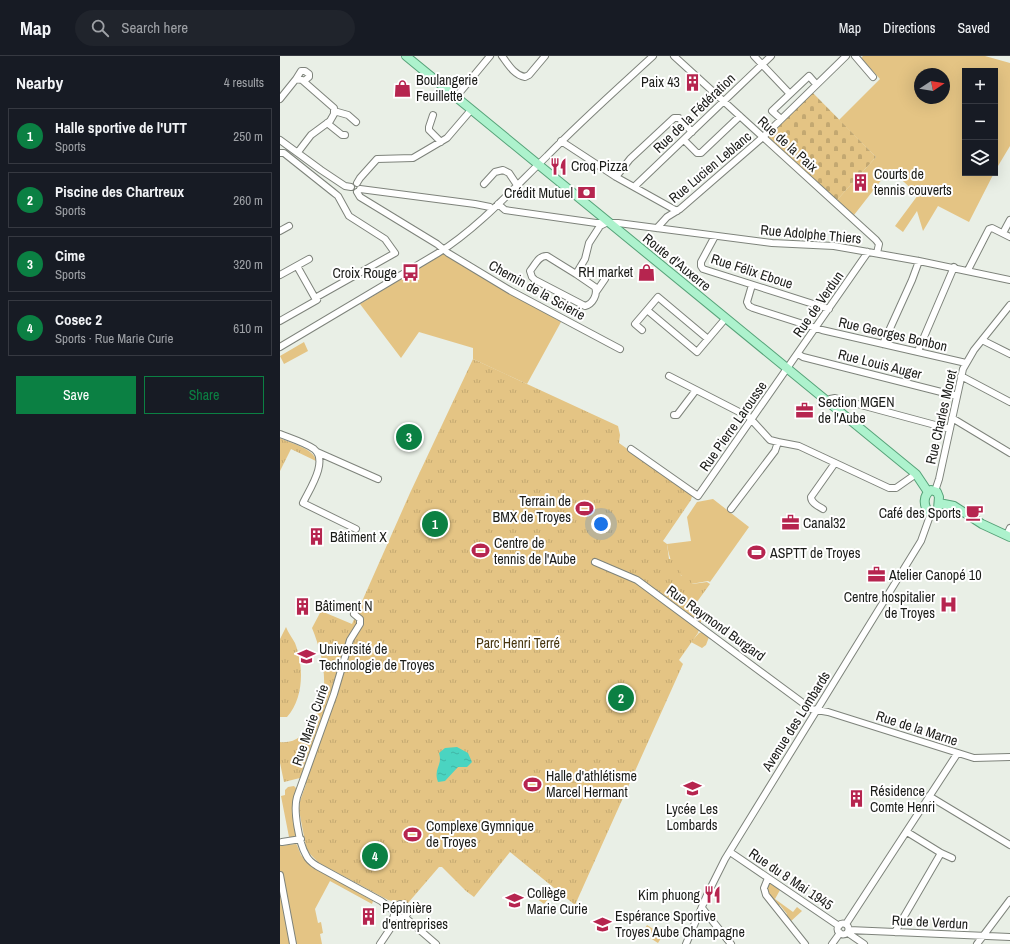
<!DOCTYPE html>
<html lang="en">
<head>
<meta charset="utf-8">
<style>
	:root { --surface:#171b24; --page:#20242c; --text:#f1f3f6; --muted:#9ea1a6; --line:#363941; --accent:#0b8043 }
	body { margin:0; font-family:"Archivo Narrow",sans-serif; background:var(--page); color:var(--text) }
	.controls { position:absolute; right:12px; top:12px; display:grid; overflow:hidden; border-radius:0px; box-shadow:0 4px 16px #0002 }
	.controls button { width:36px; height:36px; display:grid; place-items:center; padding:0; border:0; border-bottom:1px solid var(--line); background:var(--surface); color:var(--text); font:20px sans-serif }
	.compass { position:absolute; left:634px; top:12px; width:36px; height:36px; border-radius:50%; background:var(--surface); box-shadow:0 4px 16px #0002; rotate:78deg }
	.you { position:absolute; left:321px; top:468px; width:14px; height:14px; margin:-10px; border:3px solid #fff; border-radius:50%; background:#1a73e8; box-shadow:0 0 0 6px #1a73e833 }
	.badge { display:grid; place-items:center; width:26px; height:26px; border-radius:50%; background:var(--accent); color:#fff; font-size:13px; font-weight:700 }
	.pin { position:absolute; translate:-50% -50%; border:2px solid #fff; box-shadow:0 1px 4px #0006 }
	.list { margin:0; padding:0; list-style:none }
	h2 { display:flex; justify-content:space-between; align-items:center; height:52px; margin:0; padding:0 16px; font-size:17px }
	h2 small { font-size:13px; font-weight:400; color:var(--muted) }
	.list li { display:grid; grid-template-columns:26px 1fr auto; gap:12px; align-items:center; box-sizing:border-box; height:56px; margin:0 8px 8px; padding:0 8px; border:1px solid var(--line); border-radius:0px }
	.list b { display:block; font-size:15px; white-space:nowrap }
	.list p { margin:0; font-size:13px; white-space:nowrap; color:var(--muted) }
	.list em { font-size:13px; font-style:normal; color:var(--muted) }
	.actions { display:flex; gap:8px; padding:12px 16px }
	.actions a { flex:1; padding:9px 0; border:1px solid var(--accent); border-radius:0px; text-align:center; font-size:14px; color:var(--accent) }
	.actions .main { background:var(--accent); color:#fff }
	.icon { flex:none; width:22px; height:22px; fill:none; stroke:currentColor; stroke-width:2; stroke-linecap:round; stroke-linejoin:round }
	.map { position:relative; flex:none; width:730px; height:888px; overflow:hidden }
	header { display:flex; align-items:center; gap:24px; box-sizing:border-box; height:56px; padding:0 20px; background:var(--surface); border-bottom:1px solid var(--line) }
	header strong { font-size:19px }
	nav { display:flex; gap:22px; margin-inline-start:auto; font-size:14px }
	.search { width:280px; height:36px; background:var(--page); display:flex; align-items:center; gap:10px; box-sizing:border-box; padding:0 14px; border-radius:22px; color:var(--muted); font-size:15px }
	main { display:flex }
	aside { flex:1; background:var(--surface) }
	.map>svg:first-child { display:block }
</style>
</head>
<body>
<header>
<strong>Map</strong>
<div class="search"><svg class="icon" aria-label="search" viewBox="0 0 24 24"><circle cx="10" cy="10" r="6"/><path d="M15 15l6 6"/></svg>Search here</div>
<nav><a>Map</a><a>Directions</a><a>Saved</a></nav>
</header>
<main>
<aside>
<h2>Nearby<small>4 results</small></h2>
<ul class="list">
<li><span class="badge">1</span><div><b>Halle sportive de l'UTT</b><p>Sports</p></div><em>250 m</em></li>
<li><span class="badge">2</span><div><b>Piscine des Chartreux</b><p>Sports</p></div><em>260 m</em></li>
<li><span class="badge">3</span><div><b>Cime</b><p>Sports</p></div><em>320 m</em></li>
<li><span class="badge">4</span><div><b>Cosec 2</b><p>Sports · Rue Marie Curie</p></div><em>610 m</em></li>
</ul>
<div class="actions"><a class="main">Save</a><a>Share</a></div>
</aside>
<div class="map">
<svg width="730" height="888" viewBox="0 0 730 888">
	<defs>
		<pattern id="cemetery-stones" width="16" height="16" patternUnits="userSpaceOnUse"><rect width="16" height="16" fill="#e4c484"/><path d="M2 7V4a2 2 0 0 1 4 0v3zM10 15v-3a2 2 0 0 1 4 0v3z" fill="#c3a871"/></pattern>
		<pattern id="park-tufts" width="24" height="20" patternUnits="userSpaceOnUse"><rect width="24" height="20" fill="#e4c484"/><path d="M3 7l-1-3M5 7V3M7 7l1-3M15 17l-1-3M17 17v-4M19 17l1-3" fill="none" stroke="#c3a871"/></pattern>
		<pattern id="water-ripples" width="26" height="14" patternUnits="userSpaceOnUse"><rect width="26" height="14" fill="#4ad4c1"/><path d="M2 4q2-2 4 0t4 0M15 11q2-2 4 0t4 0" fill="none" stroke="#40b5a5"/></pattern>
	</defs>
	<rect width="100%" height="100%" fill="#e9efe6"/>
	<path fill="#e4c484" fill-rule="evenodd" d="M583 0H705L730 7V90L715 115V15H685V117H714L689 166 658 150 643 175 637 155 623 176 615 170 638 139 610 113 574 159 557 144 596 101 559 64 600 23 581 2ZM640 18H664V42H640Z
		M163 197 281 266 247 328 193 303V292L139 276 121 302 80 248Z
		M24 286 28 295 4 308 0 300Z
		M433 443 469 471 430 526 428 525 411 528C395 515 390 508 387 488L411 485 407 461 417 446Z
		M422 576 429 581 426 589 422 592 411 586 419 577Z
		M14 730 17 733V779L16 782 9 781 1 740 5 739V734L8 731Z
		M16 788 17 789 21 799 33 811 93 845 92 848 50 825 35 853 38 867 41 866 43 877 40 878 42 888H0V790Z
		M489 827 500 834 495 843 513 856 517 851 522 855 510 866 505 861 507 858 500 849 497 851 491 843 486 833Z
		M258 833 269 842 264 848 253 840Z
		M367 869 383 879 378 887 362 877Z"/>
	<path fill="url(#cemetery-stones)" d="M532 36 596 101 557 144 486 82Z"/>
	<path fill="url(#park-tufts)" d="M193 303 338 370 340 379 339 387 411 438 412 440 411 444 383 485 387 488 389 503 398 502 401 520 409 518 412 528 427 526 430 528 414 550 419 555 422 562 418 577 399 604 403 608 295 849 230 796 194 841 186 835 162 811H159L128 847C121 843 115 846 108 844L39 807 29 797 26 791 19 754 20 745 26 728 20 722 4 726 0 707V686C28 690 42 651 44 629 45 610 39 589 32 572L41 555 72 568 130 437Z
		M0 382C10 387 35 393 36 405L11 393 0 415Z
		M6 571C8 576 12 582 15 587 24 610 24 642 7 661H0V583Z"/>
	<path fill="url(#water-ripples)" d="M177 691 188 697 192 706 187 711H178L165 725 158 726C153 712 163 710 159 697L165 692Z"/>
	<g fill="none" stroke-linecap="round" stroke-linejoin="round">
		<defs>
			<path id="minor" d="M222 0C228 8 234 19 245 21L249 19 265 0
				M394 0 596 184 599 188 597 197
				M474 0 510 38
				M575 0 593 21
				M16 23 21 15H25L29 18V21L24 25
				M176 41 210 0
				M0 43 16 23 22 24 54 52V58L50 65 31 79 18 96
				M54 55 68 59 76 66
				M153 59 149 71V74L161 86
				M501 63 492 55 529 20 536 28
				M47 67 62 79H65
				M0 84 41 114 65 130 71 131
				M404 84 417 97H421L460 60
				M281 85 336 121 397 155
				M0 97H4L53 136 58 140 69 160 105 183 115 197 35 242 37 244 0 265
				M336 121 350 103 394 62H399L412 76
				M77 127 80 122 97 103 133 102 167 82 191 54
				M204 128 215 116 223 114 229 117 237 129
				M354 131 491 0
				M80 133 195 148 210 151 212 153
				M77 136 80 141 157 188 168 197 231 235 340 293
				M218 148 225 154 316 167H338L492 187 554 190 639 205 730 224
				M377 172 387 161 400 153 483 81 566 0
				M0 175 9 170
				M723 177 730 164
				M435 180 421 206V210L423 213 549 253
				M17 210 35 242
				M688 214 709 173 712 172 730 181
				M296 218 315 231C318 238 313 248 305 250L255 224 252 221 250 215C255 209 259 199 267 200L296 218 305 203 309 187 320 170 326 167
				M0 219 29 203
				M472 229 467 246 469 250 473 252 542 274 686 307
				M316 236 325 223
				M367 254 378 241 428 283
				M362 274 355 268 367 254 417 296 445 263
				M702 284 730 298
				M603 288 632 224 639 205
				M0 291 158 197C197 173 234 132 267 100 301 65 337 33 373 0
				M638 295 674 211
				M518 298 523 301 677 340
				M389 320 469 361 490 384 498 386 495 395 451 453
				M681 320 730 346
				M547 346 550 343 555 342 670 373
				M394 359H397L416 334
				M672 362 730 397
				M0 378C10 382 26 387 34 393 49 405 29 434 23 447L76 473
				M498 386 519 390 609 432H616L636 418
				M351 393 418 440 588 196
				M37 396 98 423
				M655 435 659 423 683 313 694 294 730 249
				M543 453C538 450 531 447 531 441L555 407
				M727 479 730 472
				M315 506 357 524 531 653 548 656 694 702 730 701
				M74 558 80 563V568L70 584 54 638 17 741C13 754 19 787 26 799 28 804 32 807 37 810L101 845 109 851 114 856
				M649 740 730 789
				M627 776 661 797 672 802
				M2 786 21 783
				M450 796 559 870
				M0 819 13 888
				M488 822 484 832 486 839 525 888
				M422 852 451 888
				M123 862C128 859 129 855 126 850L120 848 116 850 114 854 116 860 127 863 156 888
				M557.5 873a5.5 5.5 0 1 1 11 0a5.5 5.5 0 1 1-11 0Z
				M566 868 677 698
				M569 874 730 881
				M615 876 661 797
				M568 877 584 888
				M100 888 110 873 114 859
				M406 888 427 839 445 803 641 485 651 457
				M552 888 560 877
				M697 888 730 844"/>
			<path id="major" d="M126 0 636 418 648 436
				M651 434 657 436 659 441 658 453 654 458 649 456C643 450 643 439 651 434Z
				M659 447 674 450 702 468 730 481"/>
		</defs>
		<use href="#minor" stroke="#7e837b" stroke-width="8"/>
		<use href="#major" stroke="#56a278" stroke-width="10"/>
		<use href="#minor" stroke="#fff" stroke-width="6"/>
		<use href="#major" stroke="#adf2cd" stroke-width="8"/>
	</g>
	<defs>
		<symbol id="building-bare" viewBox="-9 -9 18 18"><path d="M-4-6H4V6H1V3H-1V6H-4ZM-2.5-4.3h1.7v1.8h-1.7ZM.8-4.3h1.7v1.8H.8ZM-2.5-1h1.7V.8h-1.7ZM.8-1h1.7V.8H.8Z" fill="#b6254f" stroke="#fff" stroke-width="2.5" paint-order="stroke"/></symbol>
		<symbol id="shop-bare" viewBox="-9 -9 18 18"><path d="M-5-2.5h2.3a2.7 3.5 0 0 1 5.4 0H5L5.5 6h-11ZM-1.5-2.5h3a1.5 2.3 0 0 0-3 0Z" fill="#b6254f" stroke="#fff" stroke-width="2.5" paint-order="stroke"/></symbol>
		<symbol id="restaurant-bare" viewBox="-9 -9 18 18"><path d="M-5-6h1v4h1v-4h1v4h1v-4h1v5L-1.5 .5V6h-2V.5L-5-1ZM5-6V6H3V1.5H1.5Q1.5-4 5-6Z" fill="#b6254f" stroke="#fff" stroke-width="2.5" paint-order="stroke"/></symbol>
		<symbol id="bank-bare" viewBox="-9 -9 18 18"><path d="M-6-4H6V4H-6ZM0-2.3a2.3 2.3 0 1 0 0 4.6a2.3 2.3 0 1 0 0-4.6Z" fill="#b6254f" stroke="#fff" stroke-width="2.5" paint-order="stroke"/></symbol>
		<symbol id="bus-bare" viewBox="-9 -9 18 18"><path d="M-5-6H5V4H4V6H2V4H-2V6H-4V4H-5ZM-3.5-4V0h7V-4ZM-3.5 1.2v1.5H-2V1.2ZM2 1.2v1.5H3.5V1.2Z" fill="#b6254f" stroke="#fff" stroke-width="2.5" paint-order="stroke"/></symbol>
		<symbol id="office-bare" viewBox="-9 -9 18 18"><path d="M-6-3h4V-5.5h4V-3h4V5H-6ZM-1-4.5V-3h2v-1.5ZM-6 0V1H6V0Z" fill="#b6254f" stroke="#fff" stroke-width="2.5" paint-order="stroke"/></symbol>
		<symbol id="stadium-bare" viewBox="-9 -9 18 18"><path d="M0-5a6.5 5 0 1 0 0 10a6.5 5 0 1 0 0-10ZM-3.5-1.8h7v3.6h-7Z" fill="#b6254f" stroke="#fff" stroke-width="2.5" paint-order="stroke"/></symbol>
		<symbol id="cafe-bare" viewBox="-9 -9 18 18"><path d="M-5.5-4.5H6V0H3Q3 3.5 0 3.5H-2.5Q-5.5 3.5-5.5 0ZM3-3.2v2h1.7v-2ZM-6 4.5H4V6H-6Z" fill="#b6254f" stroke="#fff" stroke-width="2.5" paint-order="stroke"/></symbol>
		<symbol id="hospital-bare" viewBox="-9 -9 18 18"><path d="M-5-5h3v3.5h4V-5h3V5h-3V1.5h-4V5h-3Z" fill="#b6254f" stroke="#fff" stroke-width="2.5" paint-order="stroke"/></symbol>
		<symbol id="university-bare" viewBox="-9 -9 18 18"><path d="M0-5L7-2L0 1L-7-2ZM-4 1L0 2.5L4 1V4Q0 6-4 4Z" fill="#b6254f" stroke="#fff" stroke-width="2.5" paint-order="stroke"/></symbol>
		<symbol id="school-bare" viewBox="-9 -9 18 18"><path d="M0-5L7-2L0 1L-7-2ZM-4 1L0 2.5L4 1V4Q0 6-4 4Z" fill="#b6254f" stroke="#fff" stroke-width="2.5" paint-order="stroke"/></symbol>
	</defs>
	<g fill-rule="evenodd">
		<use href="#building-bare" x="400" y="14" width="25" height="25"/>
		<use href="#shop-bare" x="110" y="20" width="25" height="25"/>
		<use href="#restaurant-bare" x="266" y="98" width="25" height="25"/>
		<use href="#building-bare" x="568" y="114" width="25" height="25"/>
		<use href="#bank-bare" x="294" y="124" width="25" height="25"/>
		<use href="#shop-bare" x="354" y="204" width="25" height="25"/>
		<use href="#bus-bare" x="118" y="204" width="25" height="25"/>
		<use href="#office-bare" x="512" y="342" width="25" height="25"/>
		<use href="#stadium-bare" x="292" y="440" width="25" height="25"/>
		<use href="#cafe-bare" x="682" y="444" width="25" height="25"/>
		<use href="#office-bare" x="498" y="454" width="25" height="25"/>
		<use href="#building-bare" x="24" y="468" width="25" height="25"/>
		<use href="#stadium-bare" x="188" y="482" width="25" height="25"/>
		<use href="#stadium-bare" x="464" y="484" width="25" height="25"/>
		<use href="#office-bare" x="584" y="506" width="25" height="25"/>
		<use href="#hospital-bare" x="656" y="536" width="25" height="25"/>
		<use href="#building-bare" x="10" y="538" width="25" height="25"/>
		<use href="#university-bare" x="14" y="588" width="25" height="25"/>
		<use href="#stadium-bare" x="240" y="716" width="25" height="25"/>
		<use href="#school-bare" x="400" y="720" width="25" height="25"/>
		<use href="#building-bare" x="564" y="730" width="25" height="25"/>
		<use href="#stadium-bare" x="120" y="766" width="25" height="25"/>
		<use href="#restaurant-bare" x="420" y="826" width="25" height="25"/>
		<use href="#school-bare" x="222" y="832" width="25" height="25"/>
		<use href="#building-bare" x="76" y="848" width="25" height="25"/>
		<use href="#school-bare" x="310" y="856" width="25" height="25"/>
	</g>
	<g text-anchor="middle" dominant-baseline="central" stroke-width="4" stroke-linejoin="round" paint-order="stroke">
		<g font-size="14" fill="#1b1c19" stroke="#fff" text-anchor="start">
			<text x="136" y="24">Boulangerie<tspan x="136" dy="16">Feuillette</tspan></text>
			<text x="400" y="26" text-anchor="end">Paix 43</text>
			<text x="291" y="110">Croq Pizza</text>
			<text x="594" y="118">Courts de<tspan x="594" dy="16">tennis couverts</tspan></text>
			<text x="293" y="137" text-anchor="end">Crédit Mutuel</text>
			<text x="353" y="216" text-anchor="end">RH market</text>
			<text x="117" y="217" text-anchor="end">Croix Rouge</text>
			<text x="538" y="346">Section MGEN<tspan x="538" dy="16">de l'Aube</tspan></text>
			<text x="291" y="445" text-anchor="end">Terrain de<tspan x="291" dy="16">BMX de Troyes</tspan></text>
			<text x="681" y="457" text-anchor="end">Café des Sports</text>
			<text x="523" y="467">Canal32</text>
			<text x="50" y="481">Bâtiment X</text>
			<text x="214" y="487">Centre de<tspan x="214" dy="16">tennis de l'Aube</tspan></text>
			<text x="490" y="497">ASPTT de Troyes</text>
			<text x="609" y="519">Atelier Canopé 10</text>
			<text x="655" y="541" text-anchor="end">Centre hospitalier<tspan x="655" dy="16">de Troyes</tspan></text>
			<text x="35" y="550">Bâtiment N</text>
			<text x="39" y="593">Université de<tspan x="39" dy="16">Technologie de Troyes</tspan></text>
			<text x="266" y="720">Halle d'athlétisme<tspan x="266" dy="16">Marcel Hermant</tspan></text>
			<text x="590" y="735">Résidence<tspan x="590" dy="16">Comte Henri</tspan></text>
			<text x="412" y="753" text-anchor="middle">Lycée Les<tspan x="412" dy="16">Lombards</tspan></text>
			<text x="146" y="770">Complexe Gymnique<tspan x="146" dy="16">de Troyes</tspan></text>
			<text x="247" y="837">Collège<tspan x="247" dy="16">Marie Curie</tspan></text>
			<text x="420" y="839" text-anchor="end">Kim phuong</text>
			<text x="102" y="852">Pépinière<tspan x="102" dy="16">d'entreprises</tspan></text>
			<text x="335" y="860">Espérance Sportive<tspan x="335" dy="16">Troyes Aube Champagne</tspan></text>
		</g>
		<g font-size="14" fill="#1b1c19" stroke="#fff">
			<text transform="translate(414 57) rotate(-44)">Rue de la Fédération</text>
			<text transform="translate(508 88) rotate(42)">Rue de la Paix</text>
			<text transform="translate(430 111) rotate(-40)">Rue Lucien Leblanc</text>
			<text transform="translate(531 178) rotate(5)">Rue Adolphe Thiers</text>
			<text transform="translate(397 206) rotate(39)">Route d'Auxerre</text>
			<text transform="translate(472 215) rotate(18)">Rue Félix Eboue</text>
			<text transform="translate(257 234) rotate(29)">Chemin de la Scierie</text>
			<text transform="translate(538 248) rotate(-55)">Rue de Verdun</text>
			<text transform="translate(613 278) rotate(13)">Rue Georges Bonbon</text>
			<text transform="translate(600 308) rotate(14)">Rue Louis Auger</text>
			<text transform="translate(661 361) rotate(-77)">Rue Charles Moret</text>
			<text transform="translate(453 370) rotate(-55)">Rue Pierre Larousse</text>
			<text transform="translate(436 567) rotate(36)">Rue Raymond Burgard</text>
			<text transform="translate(516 665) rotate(-58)">Avenue des Lombards</text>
			<text transform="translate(30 669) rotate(-71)">Rue Marie Curie</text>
			<text transform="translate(637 672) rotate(18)">Rue de la Marne</text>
			<text transform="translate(511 823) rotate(34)">Rue du 8 Mai 1945</text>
			<text transform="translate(650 866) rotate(3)">Rue de Verdun</text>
		</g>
		<g font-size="14" fill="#48360f" stroke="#fff">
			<text x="238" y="587">Parc Henri Terré</text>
		</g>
	</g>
</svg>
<div class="controls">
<button>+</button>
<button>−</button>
<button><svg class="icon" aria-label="layers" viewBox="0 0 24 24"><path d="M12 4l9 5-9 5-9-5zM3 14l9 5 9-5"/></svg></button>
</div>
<svg class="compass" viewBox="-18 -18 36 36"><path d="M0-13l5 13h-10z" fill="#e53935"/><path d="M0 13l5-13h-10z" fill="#9ea1a6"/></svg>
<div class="you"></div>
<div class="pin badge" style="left:155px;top:468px">1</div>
<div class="pin badge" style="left:341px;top:642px">2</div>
<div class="pin badge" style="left:129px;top:381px">3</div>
<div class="pin badge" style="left:95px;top:800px">4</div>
</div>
</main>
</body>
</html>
